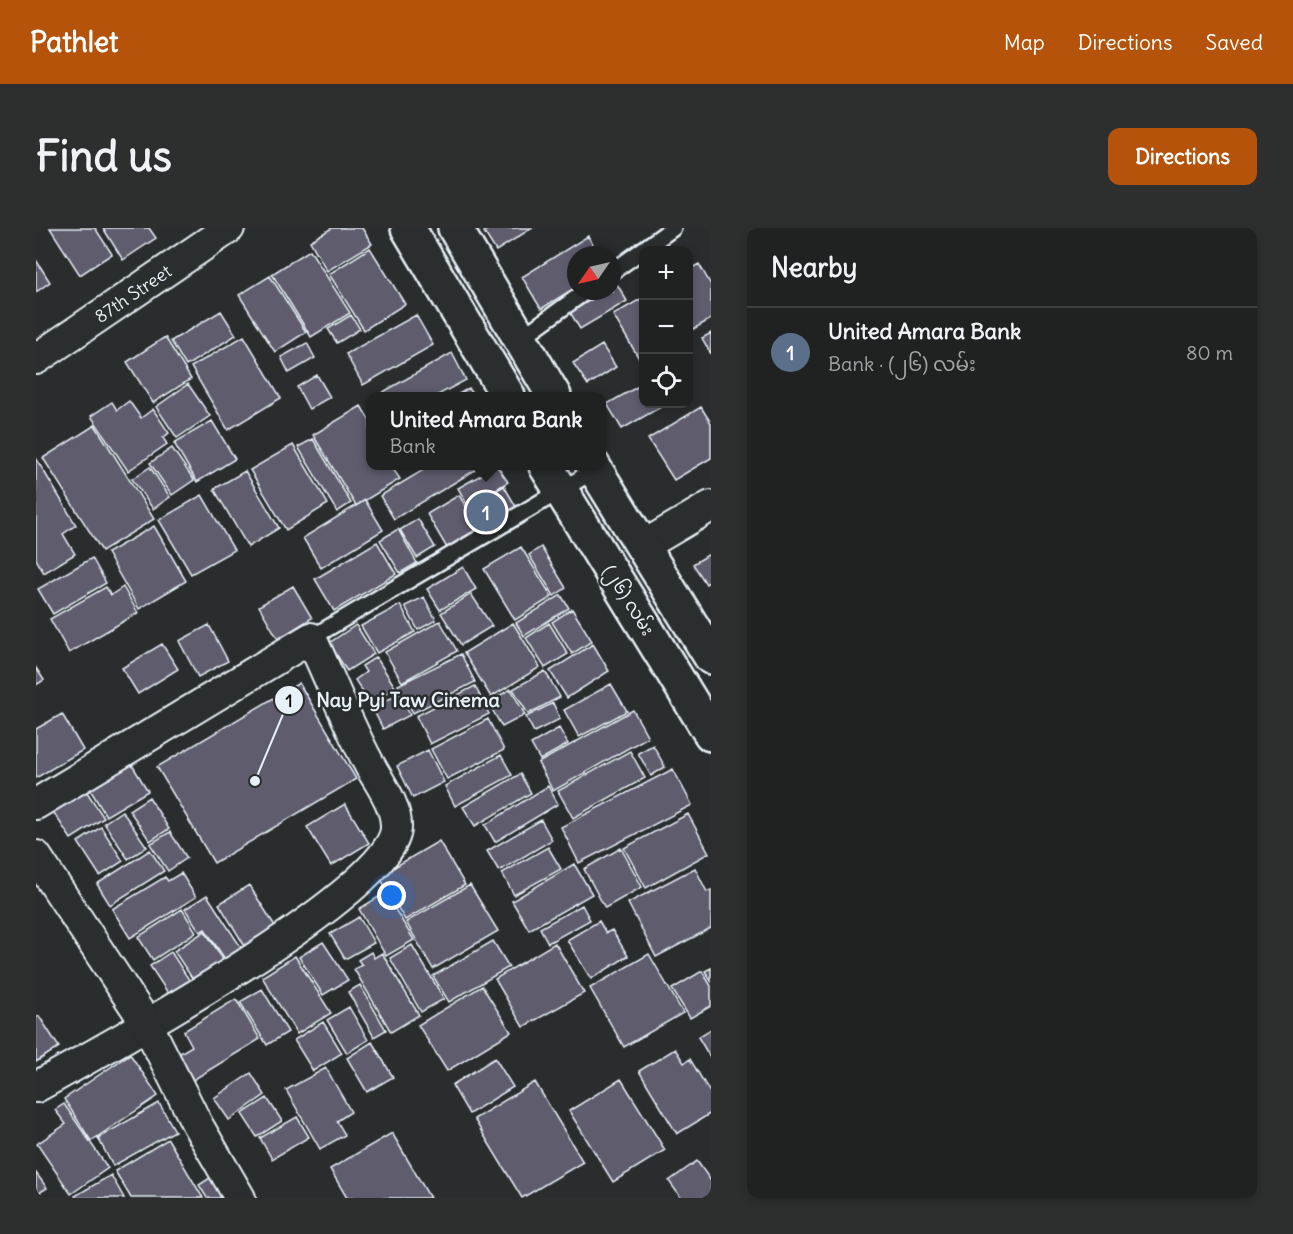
<!DOCTYPE html>
<html lang="en">
<head>
<meta charset="utf-8">
<style>
	:root { --surface:#202222; --page:#2d2f2f; --text:#f1f3f6; --muted:#a2a4a5; --line:#3d3f40; --accent:#b45309 }
	body { margin:0; font-family:Delius,"Noto Sans Myanmar",sans-serif; background:var(--page); color:var(--text) }
	.controls { position:absolute; right:18px; top:18px; display:grid; overflow:hidden; border-radius:12px; box-shadow:0 3px 9px #0003 }
	.controls button { width:54px; height:54px; display:grid; place-items:center; padding:0; border:0; border-bottom:2px solid var(--line); background:var(--surface); color:var(--text); font:30px sans-serif }
	.compass { position:absolute; left:531px; top:18px; width:54px; height:54px; border-radius:50%; background:var(--surface); box-shadow:0 3px 9px #0003; rotate:236deg }
	.you { position:absolute; left:356px; top:668px; width:21px; height:21px; margin:-15px; border:4px solid #fff; border-radius:50%; background:#1a73e8; box-shadow:0 0 0 9px #1a73e833 }
	.badge { display:grid; place-items:center; width:39px; height:39px; border-radius:50%; background:var(--accent); color:#fff; font-size:20px; font-weight:700 }
	.pin { position:absolute; translate:-50% -50%; border:3px solid #fff; box-shadow:0 2px 6px #0006 }
	.popup { position:absolute; left:330px; top:164px; width:240px; height:78px; box-sizing:border-box; display:grid; place-content:center; border-radius:12px; background:var(--surface); filter:drop-shadow(0 2px 4px #0005); font-size:20px; white-space:nowrap; color:var(--muted) }
	.popup b { font-size:22px; color:var(--text) }
	.popup::after { content:''; position:absolute; left:50%; top:100%; margin-left:-12px; border:12px solid transparent; border-top-color:var(--surface) }
	.list { margin:0; padding:0; list-style:none }
	h2 { display:flex; justify-content:space-between; align-items:center; height:78px; margin:0; padding:0 24px; font-size:26px }
	h2 small { font-size:20px; font-weight:400; color:var(--muted) }
	.list li { display:grid; grid-template-columns:39px 1fr auto; gap:18px; align-items:center; box-sizing:border-box; height:90px; padding:0 24px; border-top:2px solid var(--line) }
	.list b { display:block; font-size:22px; white-space:nowrap }
	.list p { margin:0; font-size:20px; white-space:nowrap; color:var(--muted) }
	.list em { font-size:20px; font-style:normal; color:var(--muted) }
	.icon { flex:none; width:33px; height:33px; fill:none; stroke:currentColor; stroke-width:2; stroke-linecap:round; stroke-linejoin:round }
	.map { position:relative; flex:none; width:675px; height:970px; overflow:hidden; border-radius:12px }
	header { display:flex; align-items:center; gap:36px; box-sizing:border-box; height:84px; padding:0 30px; background:var(--accent); color:#fff }
	header strong { font-size:28px }
	nav { display:flex; gap:33px; margin-inline-start:auto; font-size:21px }
	.intro { display:flex; align-items:center; justify-content:space-between; box-sizing:border-box; height:144px; padding:0 36px }
	h1 { margin:0; font-size:42px }
	.button { padding:15px 27px; border-radius:12px; background:var(--accent); color:#fff; font-size:21px; font-weight:700 }
	main { display:flex; gap:36px; padding:0 36px }
	aside { flex:1; background:var(--surface); border-radius:12px; box-shadow:0 3px 9px #0003 }
	.map>svg:first-child { display:block }
</style>
</head>
<body>
<header>
<strong>Pathlet</strong>
<nav><a>Map</a><a>Directions</a><a>Saved</a></nav>
</header>
<div class="intro"><h1>Find us</h1><a class="button">Directions</a></div>
<main>
<div class="map">
<svg width="675" height="970" viewBox="0 0 675 970">
	<rect width="100%" height="100%" fill="#2a2d2e"/>
	<filter id="ink" filterUnits="userSpaceOnUse"><feTurbulence type="fractalNoise" baseFrequency=".0167" numOctaves="2"/><feDisplacementMap in="SourceGraphic" scale="12" xChannelSelector="R" yChannelSelector="G"/><feConvolveMatrix kernelMatrix="1 2 1 2 8 2 1 2 1" color-interpolation-filters="sRGB"/></filter>
	<g filter="url(#ink)">
		<path fill="#5f5c6e" stroke="#e8f1f8" stroke-width="1.5" d="M14 0H59L76 26 44 47Z
			M67 0H113L120 10 87 32Z
			M296 0H326L336 16 291 43 274 13Z
			M454 0H496L460 23 448 4Z
			M552 8 563 27H540V59L505 81 486 49Z
			M334 20 369 76 328 102 293 46Z
			M274 22 314 85 275 109 236 46Z
			M0 32 14 54 0 64Z
			M663 36 675 57V91L652 104V42Z
			M234 48 270 104 239 124 203 67Z
			M581 56 591 73 544 101 534 84 570 63H576V59Z
			M608 69V130L604 132 577 87Z
			M185 83 200 107 150 138 135 113Z
			M315 87 324 101 301 115 292 101Z
			M380 87 397 117 327 157 310 126Z
			M675 105V126L666 110Z
			M208 108 245 170 192 202 155 139Z
			M129 109 155 151 117 175 91 134Z
			M271 115 279 130 253 145 245 129Z
			M566 117 580 139 552 157 537 135Z
			M416 125 430 152 400 168H340Z
			M281 147 294 169 273 181 261 159Z
			M608 155V176H630L586 201 571 176Z
			M152 156 174 188 141 210 120 179Z
			M433 160 438 168H419Z
			M93 173 105 190 117 181 133 205 127 210 131 216 92 243 55 188 76 174 81 182Z
			M325 178 334 193V238H362L357 241 364 251 320 278 277 207Z
			M665 179 675 195V230L638 252 612 211Z
			M176 193 199 231 161 254 138 215Z
			M59 197 118 291 66 323 7 230Z
			M277 211 315 275 301 284 262 219Z
			M257 217 292 276 250 302 214 242Z
			M136 220 158 252 136 267 114 235Z
			M0 230 40 297 27 306 39 326 8 345 0 331Z
			M394 238H446L358 291 344 268Z
			M461 238 472 254 432 278 422 260Z
			M114 239 134 269 117 281 96 251Z
			M209 243 243 300 212 319 178 261Z
			M468 258 482 282 464 293 449 269Z
			M166 267 198 322 155 346 123 292Z
			M423 267 443 300 411 320 391 286Z
			M447 270 460 291 444 300 432 279Z
			M329 272 347 302 285 340 267 310Z
			M382 291 399 319 381 330 364 302Z
			M118 298 150 353 103 381 71 325Z
			M362 301 381 335 364 345 344 312Z
			M341 314 360 346 298 383 279 351Z
			M485 319 516 369 479 392 448 341Z
			M505 319 530 360 518 368 493 327Z
			M675 325V353L670 356 657 336Z
			M56 330 70 355 17 386 2 361Z
			M427 339 440 361 404 382 391 361Z
			M257 358 276 390 242 411 223 378Z
			M70 359 75 367 87 359 102 385 33 425 14 391Z
			M435 366 456 398 425 417 405 385Z
			M525 367 533 380 488 408 480 395Z
			M388 369 400 392 382 402 369 378Z
			M364 377 379 404 341 425 325 398Z
			M536 381 556 413 536 426 516 394Z
			M404 393 421 423 366 454 349 424Z
			M477 395 504 439 455 469 428 425Z
			M513 395 532 426 509 440 490 410Z
			M173 397 192 433 162 449 143 413Z
			M320 397 338 426 311 443 293 415Z
			M126 416 142 441 102 466 86 440Z
			M557 416 573 443 531 470 514 443Z
			M425 426 439 454 377 485 362 457Z
			M340 429 359 459 334 475 319 452 330 444 326 438Z
			M0 440 8 452 0 457Z
			M509 443 524 469 492 486 477 461Z
			M263 455 320 551 178 635 121 539Z
			M575 456 591 483 543 509 528 482Z
			M439 458 453 486 394 516 380 488Z
			M475 461 489 487 466 499 452 474Z
			M364 466 374 487 347 501 336 479Z
			M517 475 524 491 498 504 490 489Z
			M597 482 612 509 517 563 502 535Z
			M26 486 47 522 0 550V501Z
			M452 491 468 522 411 551 395 521Z
			M523 500 532 516 504 532 495 516Z
			M617 517 629 539 615 548 602 525Z
			M392 522 408 554 377 570 361 538Z
			M594 523 609 550 537 590 522 563Z
			M465 527 476 547 419 578 409 558Z
			M93 532 112 563 70 588 52 558Z
			M637 541 656 577 543 635 525 599Z
			M484 546 495 565 439 598 427 579Z
			M47 558 68 590 35 611 14 579Z
			M512 558 522 576 459 614 449 597Z
			M113 569 133 601 114 613 93 582Z
			M309 576 333 615 295 638 271 599Z
			M86 583 111 619 92 631 68 595Z
			M652 586 673 625 610 660 588 620Z
			M505 592 516 612 463 643 451 623Z
			M65 599 87 633 64 648 42 614Z
			M134 604 151 630 132 643 114 616Z
			M403 613 429 657 369 692 343 648Z
			M512 619 525 641 478 667 466 645Z
			M585 620 606 659 569 680 548 641Z
			M114 622 128 643 74 677 61 656Z
			M538 636 556 666 493 702 476 673Z
			M659 640 671 664 675 662V700L620 729 592 675Z
			M145 645 160 669 94 710 76 681 129 649 132 653Z
			M213 657 241 701 210 720 183 676Z
			M434 657 462 703 397 741 370 694Z
			M349 665 378 712 350 728 323 681Z
			M171 667 208 724 191 734 169 701 164 704 149 681Z
			M546 677 554 692 512 715 504 700Z
			M146 681 160 704 117 732 102 709Z
			M323 689 338 715 309 731 294 706Z
			M563 693 570 705 576 702 592 728 555 751 531 712Z
			M169 703 190 736 160 756 138 723Z
			M457 713 473 739 413 774 397 748Z
			M287 714 312 752 287 767 263 729Z
			M519 715 548 765 487 799 459 751Z
			M376 717 408 771 385 784 354 730Z
			M135 724 157 758 136 771 114 738Z
			M335 724 338 730 346 725 383 787 355 804 318 741 326 737 322 732Z
			M613 726 647 785 588 819 554 760Z
			M259 728 295 785 261 806 226 749Z
			M675 740V753L669 743Z
			M666 743 675 758V778L654 790 636 761Z
			M324 757 350 802 338 809 312 764Z
			M446 758 475 804 411 843 382 797Z
			M226 761 252 804 231 817 204 774Z
			M200 771 224 811 157 852 141 827 156 818 148 803Z
			M313 779 332 812 311 825 291 792Z
			M3 788 23 819 0 834V790Z
			M287 794 306 825 277 843 258 812Z
			M675 801V831L662 809Z
			M336 814 357 849 331 864 311 830Z
			M639 821 648 835 654 831 675 866V885L641 906 603 843Z
			M94 826 122 868 55 913 28 871Z
			M459 830 477 859 433 886 416 857Z
			M290 840 315 884 301 893 309 907 284 921 250 862Z
			M215 845 229 867 193 892 178 870Z
			M585 851 629 922 577 954 533 883Z
			M499 854 547 934 486 970 438 891Z
			M231 870 246 893 221 909 206 886Z
			M123 875 139 903 77 938 62 910Z
			M28 876 72 940 35 966 1 916 30 896 19 882Z
			M261 889 273 909 236 931 224 910Z
			M356 905 394 970H311L294 941Z
			M132 911 167 970H95L79 943Z
			M661 933 675 953V970H645L633 953Z
			M185 943 197 962 184 970H171L163 957Z
			M0 945 11 960 0 967Z
			M75 947 88 970H40L39 968Z"/>
		<g fill="none" stroke-linecap="round" stroke-linejoin="round">
			<defs>
				<path id="lane" d="M576 44 637 0
					M485 110 550 63
					M275 410 559 242"/>
				<g id="street">
					<path id="s1" d="M0 131 193 0"/>
					<path d="M607 318 675 278"/>
					<path d="M0 576 275 410C294 451 311 494 332 534 342 554 361 576 360 600 359 663 60 826 0 859"/>
					<path d="M0 628 112 798 161 896 204 970"/>
				</g>
				<path id="secondary" d="M372 0 472 168
					M419 0 518 168
					M510 238 675 506
					M557 238 675 429"/>
			</defs>
			<use href="#lane" stroke="#e8f1f8" stroke-width="20"/>
			<use href="#street" stroke="#e8f1f8" stroke-width="34"/>
			<use href="#secondary" stroke="#e8f1f8" stroke-width="38"/>
			<use href="#lane" stroke="#2a2d2e" stroke-width="15"/>
			<use href="#street" stroke="#2a2d2e" stroke-width="30"/>
			<use href="#secondary" stroke="#2a2d2e" stroke-width="33"/>
		</g>
	</g>
	<g text-anchor="middle" dominant-baseline="central" stroke-width="5" stroke-linejoin="round" paint-order="stroke">
		<g font-size="18" fill="#e8f1f8" stroke="#2a2d2e">
			<text stroke="none"><textPath href="#s1" startOffset="117">87th Street</textPath></text>
			<text transform="translate(593 372) rotate(58)">(၂၆) လမ်း</text>
		</g>
	</g>
	<path fill="none" stroke="#e8f1f8" stroke-width="2" d="M219 553L253 472"/>
	<g fill="#e8f1f8" stroke="#2a2d2e" stroke-width="2">
		<circle cx="219" cy="553" r="6"/>
		<circle cx="253" cy="472" r="15"/>
	</g>
	<g font-size="18" text-anchor="middle" font-weight="bold" fill="#111">
		<text x="253" y="479">1</text>
	</g>
	<g font-size="20" text-anchor="middle" font-weight="bold" fill="#e8f1f8" stroke="#2a2d2e" stroke-width="5" stroke-linejoin="round" paint-order="stroke">
		<text x="372" y="479">Nay Pyi Taw Cinema</text>
	</g>
</svg>
<div class="controls">
<button>+</button>
<button>−</button>
<button><svg class="icon" aria-label="locate" viewBox="0 0 24 24"><circle cx="12" cy="12" r="6"/><path d="M12 2v4M12 18v4M2 12h4M18 12h4"/></svg></button>
</div>
<svg class="compass" viewBox="-18 -18 36 36"><path d="M0-13l5 13h-10z" fill="#e53935"/><path d="M0 13l5-13h-10z" fill="#a2a4a5"/></svg>
<div class="you"></div>
<div class="pin badge" style="left:450px;top:284px;background:#5c6f8a">1</div>
<div class="popup"><b>United Amara Bank</b>Bank</div>
</div>
<aside>
<h2>Nearby<small></small></h2>
<ul class="list">
<li><span class="badge" style="background:#5c6f8a">1</span><div><b>United Amara Bank</b><p>Bank · (၂၆) လမ်း</p></div><em>80 m</em></li>
</ul>
</aside>
</main>
</body>
</html>
